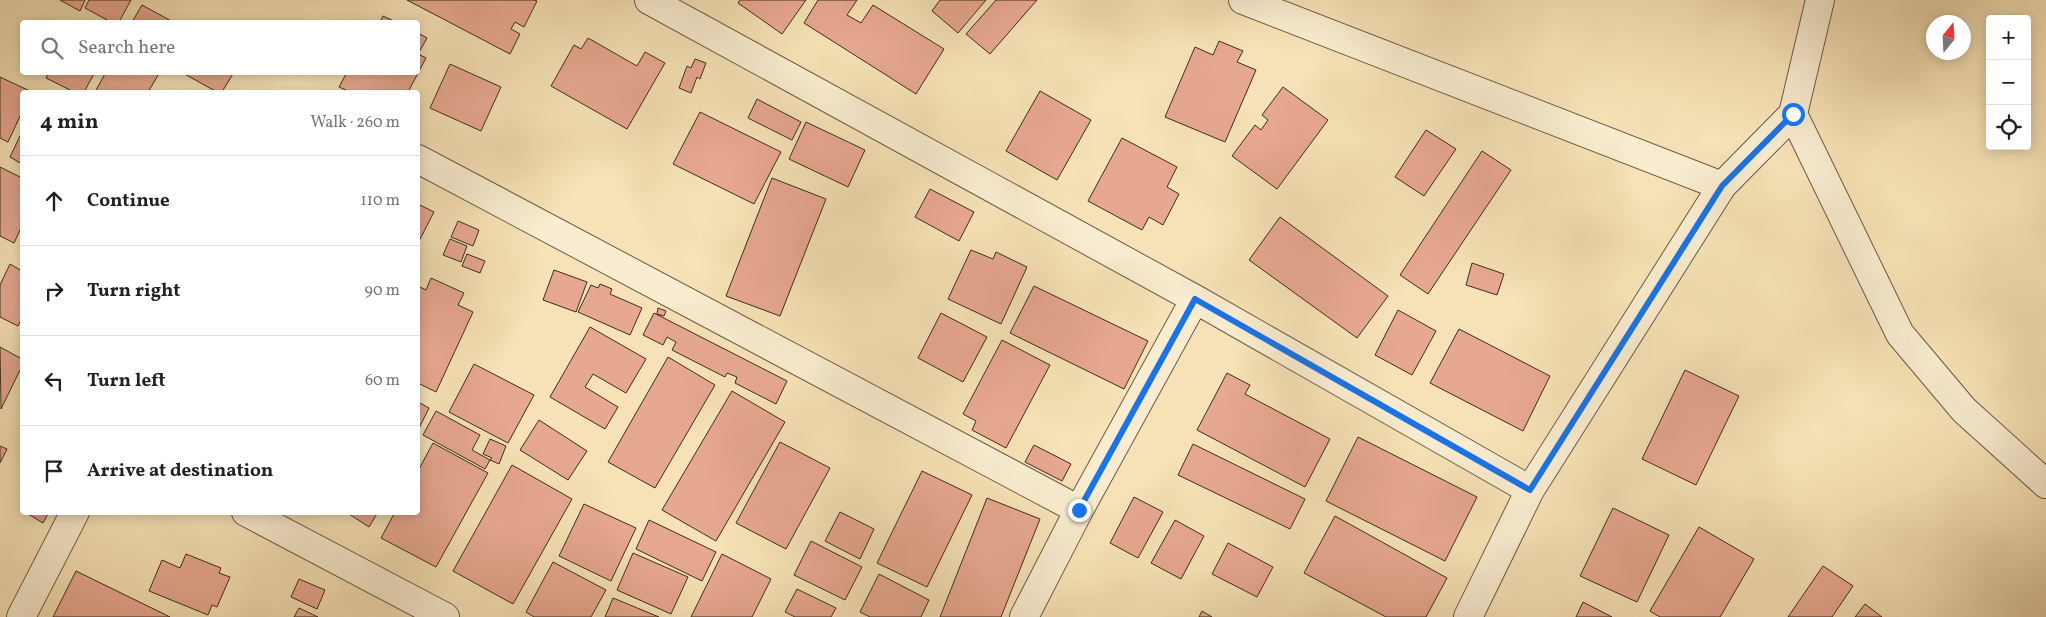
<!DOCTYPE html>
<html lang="en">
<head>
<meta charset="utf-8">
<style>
	:root { --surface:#fff; --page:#f2f2f2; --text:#202124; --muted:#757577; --line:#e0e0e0 }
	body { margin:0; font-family:Vollkorn,serif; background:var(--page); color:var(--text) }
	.controls { position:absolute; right:15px; top:15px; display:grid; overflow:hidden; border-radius:5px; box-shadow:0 2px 12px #0003 }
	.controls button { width:45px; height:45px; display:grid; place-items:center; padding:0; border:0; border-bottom:1px solid var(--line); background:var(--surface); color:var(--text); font:25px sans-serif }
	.compass { position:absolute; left:1926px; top:15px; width:45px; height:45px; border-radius:50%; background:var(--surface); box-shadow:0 2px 12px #0003; rotate:18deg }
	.stop { position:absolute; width:15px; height:15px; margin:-11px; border:4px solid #1a73e8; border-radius:50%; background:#fff }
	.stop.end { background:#1a73e8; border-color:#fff; box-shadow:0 1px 5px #0008 }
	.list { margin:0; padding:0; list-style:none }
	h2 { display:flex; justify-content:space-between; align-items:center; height:65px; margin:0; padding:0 20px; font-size:21px }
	h2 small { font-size:16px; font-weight:400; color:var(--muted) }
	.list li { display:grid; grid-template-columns:32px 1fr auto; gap:15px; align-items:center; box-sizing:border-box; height:90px; padding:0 20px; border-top:1px solid var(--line) }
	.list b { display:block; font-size:19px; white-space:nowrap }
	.list em { font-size:16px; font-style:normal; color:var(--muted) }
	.icon { flex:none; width:28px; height:28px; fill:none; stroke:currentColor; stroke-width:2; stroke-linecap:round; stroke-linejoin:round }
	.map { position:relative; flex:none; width:2046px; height:617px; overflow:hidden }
	.search { position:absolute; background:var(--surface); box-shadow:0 2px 12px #0003; left:20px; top:20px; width:400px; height:55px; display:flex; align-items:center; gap:12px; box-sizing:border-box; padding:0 18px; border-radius:5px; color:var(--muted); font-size:19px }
	.panel { position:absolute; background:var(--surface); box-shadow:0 2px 12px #0003; left:20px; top:90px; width:400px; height:425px; border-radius:5px }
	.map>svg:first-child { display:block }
</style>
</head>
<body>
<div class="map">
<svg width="2046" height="617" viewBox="0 0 2046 617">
	<rect width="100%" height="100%" fill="#f6e2b6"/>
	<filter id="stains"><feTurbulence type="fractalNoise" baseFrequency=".004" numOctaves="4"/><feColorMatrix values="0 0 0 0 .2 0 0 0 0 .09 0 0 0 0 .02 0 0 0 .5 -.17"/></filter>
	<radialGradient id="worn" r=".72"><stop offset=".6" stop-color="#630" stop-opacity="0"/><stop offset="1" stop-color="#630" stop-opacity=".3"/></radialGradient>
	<path fill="#e7a891" stroke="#3f2c1d" d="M60 0H85L80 11Z
		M89 0H131L119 22H111L85 8Z
		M407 0H534L537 1 524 27 515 22 511 29 520 34 510 54Z
		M740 0H806L782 34 738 3Z
		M818 0H857L847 15 861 23 873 5 944 49 916 94 804 23Z
		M940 0H986L958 33 932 11Z
		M996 0H1037L990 54 966 34Z
		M142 5 173 22H132Z
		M383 16 396 22H380Z
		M418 33 427 38 418 54 426 58 408 92H350L339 87 347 72H418Z
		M588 38 637 66 645 52 665 63 627 129 551 86 574 45 581 49Z
		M1219 41 1243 51 1237 62 1256 70 1225 142 1165 117 1195 47 1213 55Z
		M695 59 706 63 700 79 697 77 691 93 679 88 687 66 691 68Z
		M450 64 501 87 481 131 430 108Z
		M49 72H95L84 92H74L46 78Z
		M106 72H160L148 92H95Z
		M181 72H234L222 92H217Z
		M0 77 32 92H22V112L8 142 0 138Z
		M1283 87 1328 120 1277 189 1232 156 1255 125 1261 130 1268 120 1262 115Z
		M1040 91 1091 120 1057 180 1006 151Z
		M757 99 801 122 792 140 748 118Z
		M700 112 781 152 754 204 673 164Z
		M806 122 865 150 848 187 789 159Z
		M1426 130 1456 149 1424 196 1395 177Z
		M20 136 22 137V164L10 157Z
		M1122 138 1177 167 1167 187 1179 194 1163 225 1149 217 1142 230 1088 201Z
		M1482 151 1511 170 1428 294 1400 275Z
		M0 167 22 178V226L14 243 0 236Z
		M772 178 826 199 780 316 726 296Z
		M930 189 974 212 959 241 915 217Z
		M418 204 434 212 418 243Z
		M1280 217 1388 296 1357 338 1249 260Z
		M458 221 479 230 473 246 451 237Z
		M450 239 467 246 461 262 443 255Z
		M971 250 993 259 996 252 1027 267 1001 324 948 299Z
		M467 254 485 261 480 273 462 266Z
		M1472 263 1504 274 1497 295 1466 285Z
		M10 264 22 271V318L18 326 0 317V285Z
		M554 270 587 282 576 312 543 300Z
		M431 278 464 293 458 305 473 312 436 392 418 383V286L426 290Z
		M600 284 612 289 610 294 642 308 630 335 578 312 591 285 598 288Z
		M1034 286 1148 341 1124 389 1010 333Z
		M658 308 666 311 664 316 657 314Z
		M1398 310 1436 331 1412 375 1375 355Z
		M654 313 787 381 776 404 735 383 737 377 727 373 725 377 672 350 676 342 667 337 663 345 643 335Z
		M941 313 987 337 963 382 918 358Z
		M590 327 646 359 626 393 593 374 585 387 618 407 605 429 550 397Z
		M1459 329 1550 376 1523 431 1430 383Z
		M1002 340 1050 365 1006 448 972 430 976 421 963 414Z
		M0 347 22 359V366L1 409Z
		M668 357 715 385 655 488 608 462Z
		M474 364 534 395 508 443 449 412Z
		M1685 370 1739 396 1696 485 1642 459Z
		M1227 373 1250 385 1245 394 1330 439 1305 487 1197 430Z
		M732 391 785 422 716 541 662 510Z
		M418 402 429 408 418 430Z
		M436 411 480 435 472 450 490 460 485 469 423 435Z
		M539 420 587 451 568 480 520 450Z
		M1358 437 1477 497 1445 561 1326 501Z
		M490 439 506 446 499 464 490 460 492 458 483 454Z
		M780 442 830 468 786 549 736 523Z
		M433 443 488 473 436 567 381 538 395 512H418V471Z
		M1193 444 1305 499 1290 529 1178 475Z
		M1034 445 1071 464 1062 481 1025 462Z
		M0 446 7 449 0 463Z
		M512 465 572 499 513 604 453 571Z
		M922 471 972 495 927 587 877 563Z
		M1134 497 1163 512 1138 558 1110 543Z
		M987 498 1040 519 1001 617H940Z
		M584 504 636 528 611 581 559 556Z
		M1613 508 1669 535 1637 602 1580 576Z
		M25 512H49L43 523Z
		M346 512H378L369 527Z
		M840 512 874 529 860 559 825 541Z
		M1335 516 1447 578 1426 617H1386L1304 573Z
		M649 520 716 552 702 581 636 549Z
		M1175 520 1204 536 1181 579 1151 563Z
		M1699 527 1754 559 1720 617H1660L1650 611Z
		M811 541 862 567 845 600 794 575Z
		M1228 543 1273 567 1257 597 1212 574Z
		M633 553 688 577 671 614 617 590Z
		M186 554 221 568 219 573 230 577 217 607 212 605 208 615 149 591 162 560 180 568Z
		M722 554 771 579 752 617H691Z
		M553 562 606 590 591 617H534L526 612Z
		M1823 566 1853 586 1832 617H1788Z
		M76 571 170 617H53Z
		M879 574 929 600 921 617H870L860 612Z
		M299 579 325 590 317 609 291 597Z
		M797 589 836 608 831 617H795L785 612Z
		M613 598 659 617H605Z
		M1583 602 1612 617H1576Z
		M1865 604 1882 617H1855Z
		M299 608 318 617H294Z
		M1202 611 1212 617H1199Z"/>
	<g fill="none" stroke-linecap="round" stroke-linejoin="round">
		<defs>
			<path id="street" d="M649 0 1195 299 1530 490
				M1243 0 1722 186
				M1820 0 1793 114 1900 334 1964 410 2046 484
				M418 159 1079 510
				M246 512 445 617
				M21 617 75 512
				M1024 617 1079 510 1195 299
				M1468 617 1530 490 1722 186 1793 114"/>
		</defs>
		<use href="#street" stroke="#6d5a43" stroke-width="30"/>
		<use href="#street" stroke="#f9ecd0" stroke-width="28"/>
	</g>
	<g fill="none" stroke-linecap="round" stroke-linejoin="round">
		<path stroke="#1a73e8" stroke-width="6" d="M1079 510 1195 299 1530 490 1722 186 1793 114"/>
	</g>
	<rect width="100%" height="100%" filter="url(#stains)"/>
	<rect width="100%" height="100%" fill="url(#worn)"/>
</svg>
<div class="controls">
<button>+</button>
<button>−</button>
<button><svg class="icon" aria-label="locate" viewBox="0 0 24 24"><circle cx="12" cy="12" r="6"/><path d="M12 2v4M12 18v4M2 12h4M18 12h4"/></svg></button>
</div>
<svg class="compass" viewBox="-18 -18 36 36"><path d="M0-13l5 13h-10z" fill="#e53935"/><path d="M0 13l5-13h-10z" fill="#757577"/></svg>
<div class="stop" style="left:1793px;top:114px"></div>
<div class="stop end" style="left:1079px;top:510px"></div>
<div class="search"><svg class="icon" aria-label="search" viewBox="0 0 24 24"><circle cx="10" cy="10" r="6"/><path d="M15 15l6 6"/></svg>Search here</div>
<section class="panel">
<h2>4 min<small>Walk · 260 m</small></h2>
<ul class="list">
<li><svg class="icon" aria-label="ahead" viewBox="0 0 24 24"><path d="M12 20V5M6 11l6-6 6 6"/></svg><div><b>Continue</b></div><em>110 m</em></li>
<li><svg class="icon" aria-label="right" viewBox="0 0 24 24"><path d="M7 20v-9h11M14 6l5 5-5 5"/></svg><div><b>Turn right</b></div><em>90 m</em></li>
<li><svg class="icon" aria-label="left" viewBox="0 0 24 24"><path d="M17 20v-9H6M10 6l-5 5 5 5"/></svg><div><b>Turn left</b></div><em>60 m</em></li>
<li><svg class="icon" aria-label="arrive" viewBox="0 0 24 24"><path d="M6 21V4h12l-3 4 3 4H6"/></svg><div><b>Arrive at destination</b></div></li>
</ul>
</section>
</div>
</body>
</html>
